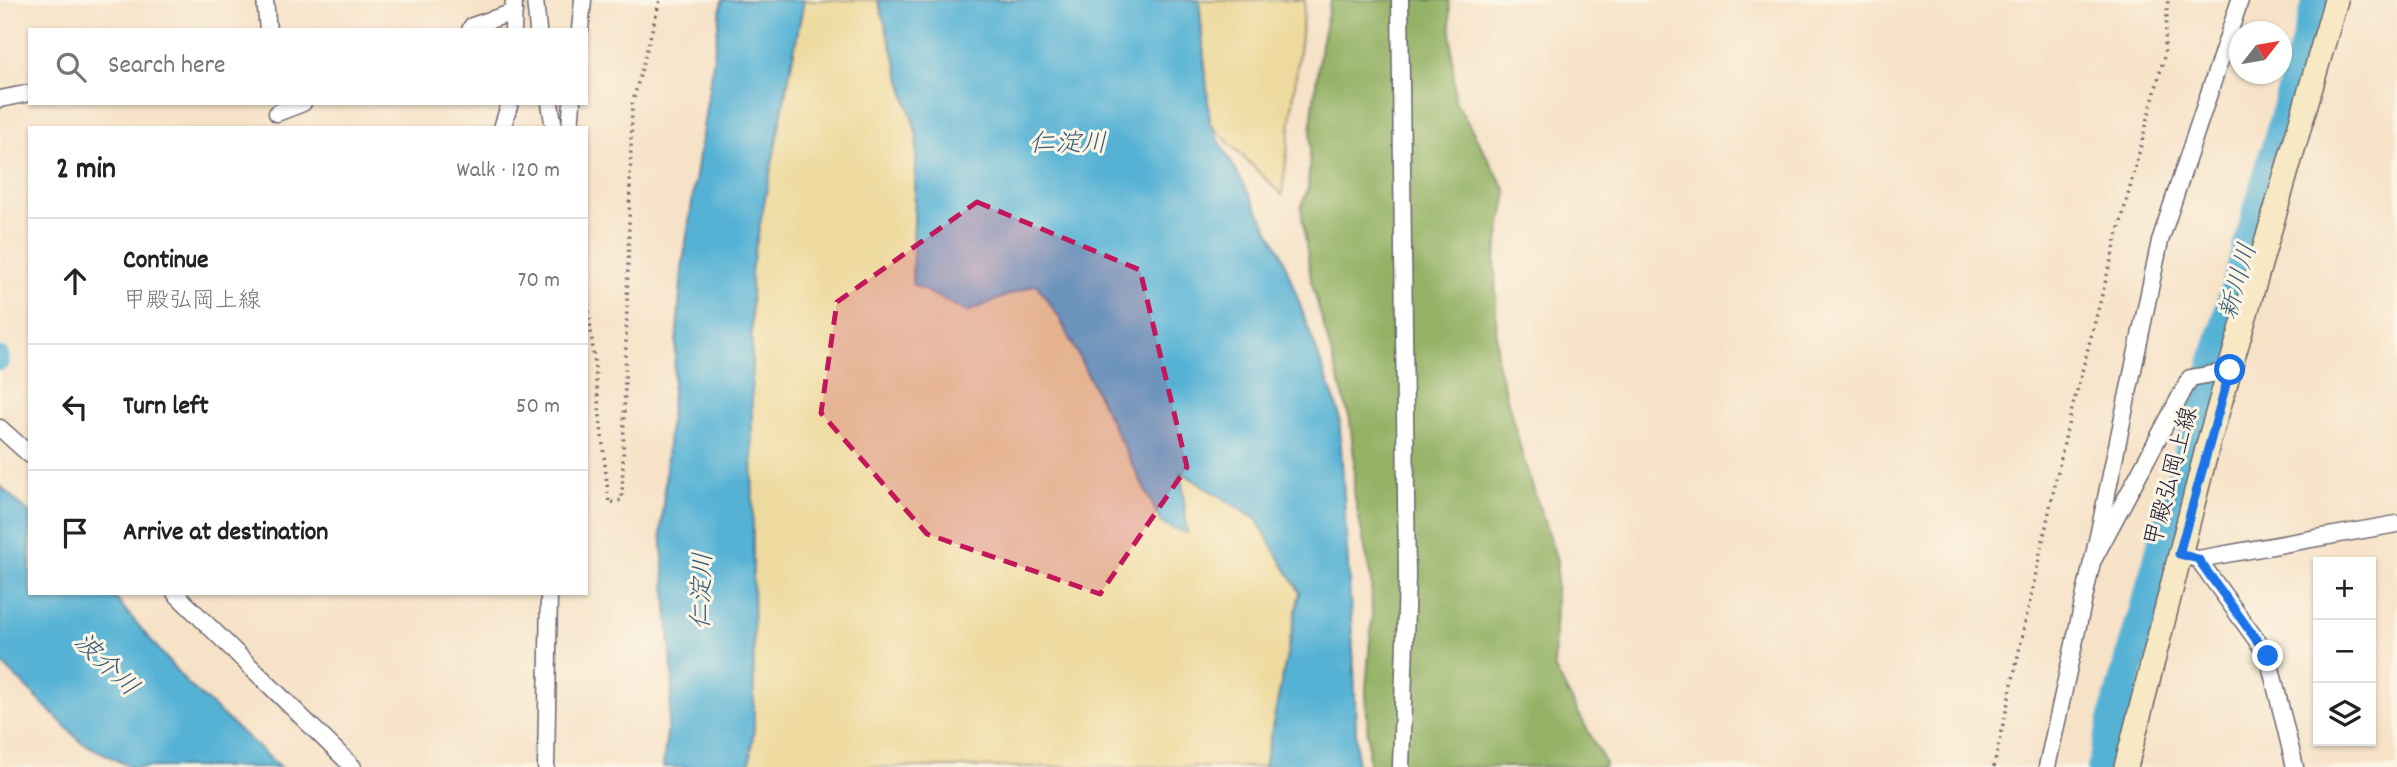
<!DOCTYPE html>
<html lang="en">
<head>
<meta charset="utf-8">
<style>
	:root { --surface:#fff; --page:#f2f2f2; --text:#222; --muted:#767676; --line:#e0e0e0 }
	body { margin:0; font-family:Dekko,"Klee One",sans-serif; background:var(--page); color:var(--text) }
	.controls { position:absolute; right:21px; bottom:21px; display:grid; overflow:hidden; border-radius:0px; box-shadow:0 2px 5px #0004 }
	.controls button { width:63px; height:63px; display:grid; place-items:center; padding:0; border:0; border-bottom:2px solid var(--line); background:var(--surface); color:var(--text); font:35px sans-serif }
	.compass { position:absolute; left:2229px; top:21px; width:63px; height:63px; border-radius:50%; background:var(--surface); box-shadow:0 2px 5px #0004; rotate:59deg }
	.stop { position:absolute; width:21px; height:21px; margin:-16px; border:5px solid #1a73e8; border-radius:50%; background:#fff }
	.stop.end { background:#1a73e8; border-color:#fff; box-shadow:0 2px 7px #0008 }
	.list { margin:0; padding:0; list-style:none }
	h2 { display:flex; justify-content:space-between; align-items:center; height:91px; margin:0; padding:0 28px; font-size:30px }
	h2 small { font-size:23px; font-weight:400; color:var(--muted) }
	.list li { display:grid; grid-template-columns:46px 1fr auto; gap:21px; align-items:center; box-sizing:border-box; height:126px; padding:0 28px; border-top:2px solid var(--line) }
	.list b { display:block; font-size:26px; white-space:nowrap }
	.list p { margin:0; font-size:23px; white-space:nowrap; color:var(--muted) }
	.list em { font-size:23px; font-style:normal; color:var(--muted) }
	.icon { flex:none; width:38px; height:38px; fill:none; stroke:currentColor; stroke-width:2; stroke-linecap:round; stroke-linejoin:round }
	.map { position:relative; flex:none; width:2397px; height:767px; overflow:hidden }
	.search { position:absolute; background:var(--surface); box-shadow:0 2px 5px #0004; left:28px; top:28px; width:560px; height:77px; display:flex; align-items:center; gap:18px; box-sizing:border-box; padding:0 24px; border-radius:0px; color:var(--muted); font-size:26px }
	.panel { position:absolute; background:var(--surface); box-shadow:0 2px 5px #0004; left:28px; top:126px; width:560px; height:469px; border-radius:0px }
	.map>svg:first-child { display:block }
</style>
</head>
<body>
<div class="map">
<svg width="2397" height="767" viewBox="0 0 2397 767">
	<rect width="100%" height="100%" fill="#fcf5e5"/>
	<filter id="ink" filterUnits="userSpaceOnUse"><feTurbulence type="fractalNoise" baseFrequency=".0143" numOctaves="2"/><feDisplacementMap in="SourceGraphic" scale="14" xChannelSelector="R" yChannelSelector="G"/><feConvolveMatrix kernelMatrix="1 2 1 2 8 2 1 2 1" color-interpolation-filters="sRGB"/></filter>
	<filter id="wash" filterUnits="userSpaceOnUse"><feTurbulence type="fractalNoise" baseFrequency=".00686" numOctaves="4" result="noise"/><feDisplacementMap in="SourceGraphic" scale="28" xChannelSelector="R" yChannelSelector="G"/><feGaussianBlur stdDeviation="1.57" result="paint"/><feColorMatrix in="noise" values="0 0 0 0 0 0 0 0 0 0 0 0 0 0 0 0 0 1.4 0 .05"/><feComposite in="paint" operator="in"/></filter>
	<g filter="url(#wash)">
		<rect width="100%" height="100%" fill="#f6e2c7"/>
		<path fill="#94b266" stroke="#5b6a50" stroke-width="2" d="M1331 0H1449L1455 100 1507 192 1495 259 1497 362 1524 461 1557 561 1554 667 1605 763 1604 767H1369L1366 689 1372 617 1371 579 1354 493V457L1350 420 1311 280 1301 208 1308 188 1312 116 1321 44Z"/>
		<path fill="#eeda9e" stroke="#887e6c" stroke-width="2" d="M804 0H878L917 135 912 284 967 312 1036 284 1059 317 1162 524 1187 532 1181 472 1256 519 1300 592 1264 767H749L754 727 751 270Z
			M1199 0H1305L1282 195 1210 124Z"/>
		<path fill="#57b2d5" stroke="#3c6a88" stroke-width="2" d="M722 0H804L751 270 754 727 749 767H663L673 681 661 531 682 270Z
			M878 0H1199L1210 124 1280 250 1339 413 1354 667 1357 767H1264L1300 592 1256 519 1181 472 1187 533 1162 524 1059 317 1036 284 967 312 912 284 917 135Z
			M0 486 30 514V593H111L187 683 280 767H130L81 742 0 661Z"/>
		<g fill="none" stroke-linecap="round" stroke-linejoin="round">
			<path stroke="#57b2d5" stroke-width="19" d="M0 356V361"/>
			<path stroke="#57b2d5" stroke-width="32" d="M2103 767 2118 704 2319 0"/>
		</g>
	</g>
	<g filter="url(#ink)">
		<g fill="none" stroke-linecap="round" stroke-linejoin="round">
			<defs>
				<path id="minor" d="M265 0 268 30
					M535 0 538 30
					M1400 0 1407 578 1401 767
					M470 30 472 26 514 12
					M513 30 514 0
					M580 30 583 0
					M0 99 30 93
					M550 103 554 128
					M277 113 303 103
					M502 128 510 103
					M570 128 572 103
					M0 428 30 455
					M2189 557 2198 559 2397 524
					M2198 559 2268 656 2295 767
					M2093 560 2160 241 2240 0
					M175 593 353 767
					M546 767 549 593
					M2047 767 2092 562 2190 378 2229 371"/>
				<path id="secondary" d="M2126 767 2208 445 2336 0"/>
			</defs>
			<use href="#minor" stroke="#6c656c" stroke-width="19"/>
			<use href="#secondary" stroke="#6c656c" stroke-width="26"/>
			<path stroke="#6c656c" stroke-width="3.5" stroke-dasharray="2 5" stroke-linecap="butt" d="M586 283 609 503 622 500 632 105 660 0
				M1994 767 2067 429 2164 57 2168 0"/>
			<use href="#minor" stroke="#fff" stroke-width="16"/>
			<use href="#secondary" stroke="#f6e9c3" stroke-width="23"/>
		</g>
	</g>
	<g fill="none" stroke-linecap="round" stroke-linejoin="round" filter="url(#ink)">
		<path stroke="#1a73e8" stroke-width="9" d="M2230 370 2179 554 2198 559 2268 656"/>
	</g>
	<path fill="#c2185b" fill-opacity="0.2" stroke="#c2185b" stroke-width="5" stroke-dasharray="14 9" stroke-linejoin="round" d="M977 202 1140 270 1187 467 1100 594 927 534 821 413 837 302Z"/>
	<g text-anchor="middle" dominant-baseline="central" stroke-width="6" stroke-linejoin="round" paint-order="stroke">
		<g font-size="24" fill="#22223b" stroke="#fcf5e5">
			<text transform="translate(2173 477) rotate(-75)">甲殿弘岡上線</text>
		</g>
		<g font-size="26" font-style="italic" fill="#375c79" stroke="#fcf5e5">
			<text x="1068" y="145">仁淀川</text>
			<text transform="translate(2240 282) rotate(-74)">新川川</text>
			<text transform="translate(704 591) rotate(-88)">仁淀川</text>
			<text transform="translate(105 666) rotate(44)">波介川</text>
		</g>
	</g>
</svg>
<div class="controls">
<button>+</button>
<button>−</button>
<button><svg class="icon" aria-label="layers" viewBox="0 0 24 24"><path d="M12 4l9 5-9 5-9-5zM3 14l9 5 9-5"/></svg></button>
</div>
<svg class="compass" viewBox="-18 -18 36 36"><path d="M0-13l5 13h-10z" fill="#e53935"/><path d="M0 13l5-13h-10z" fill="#767676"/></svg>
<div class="stop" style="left:2230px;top:370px"></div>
<div class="stop end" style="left:2268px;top:656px"></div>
<div class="search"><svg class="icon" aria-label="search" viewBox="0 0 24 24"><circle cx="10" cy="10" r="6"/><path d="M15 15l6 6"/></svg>Search here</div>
<section class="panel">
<h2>2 min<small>Walk · 120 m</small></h2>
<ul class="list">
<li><svg class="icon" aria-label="ahead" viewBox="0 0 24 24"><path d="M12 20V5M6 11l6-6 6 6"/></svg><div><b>Continue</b><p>甲殿弘岡上線</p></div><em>70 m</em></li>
<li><svg class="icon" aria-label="left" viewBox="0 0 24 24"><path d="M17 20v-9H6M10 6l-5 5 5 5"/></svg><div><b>Turn left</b></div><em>50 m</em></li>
<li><svg class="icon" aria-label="arrive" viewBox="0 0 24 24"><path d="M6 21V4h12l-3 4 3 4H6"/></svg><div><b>Arrive at destination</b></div></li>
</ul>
</section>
</div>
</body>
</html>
